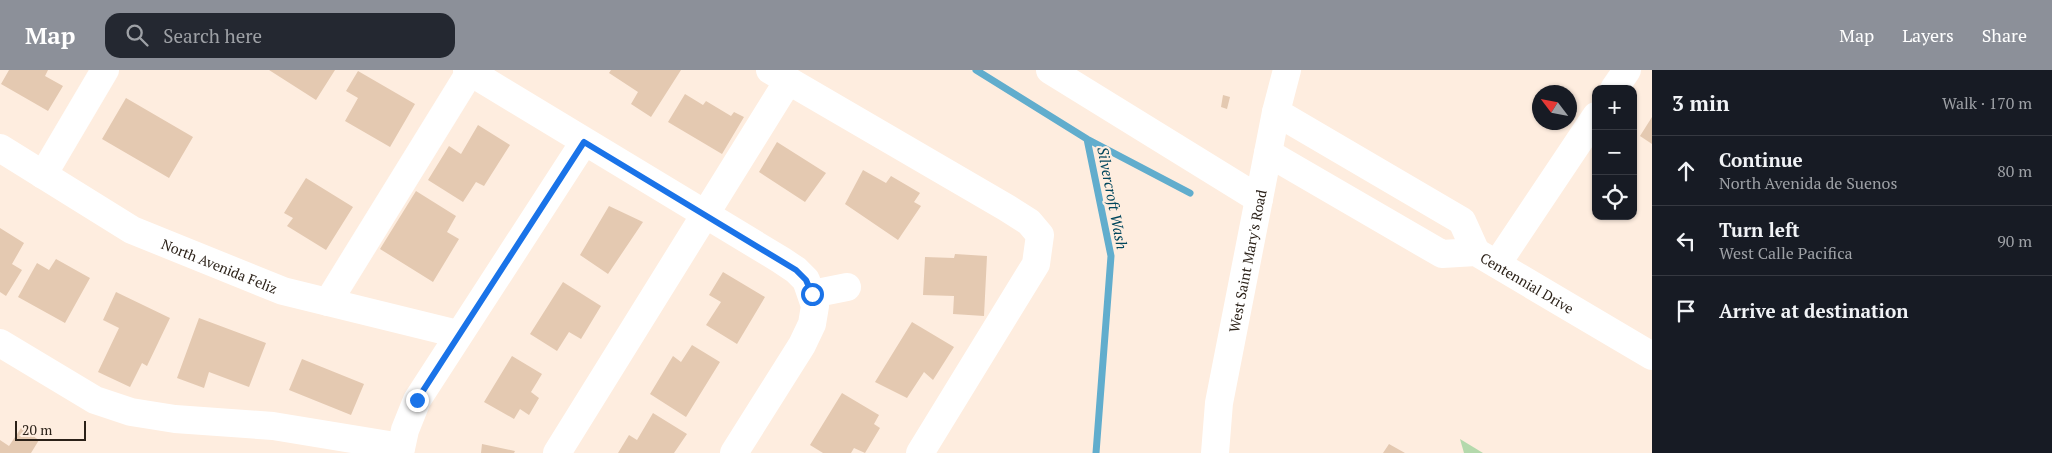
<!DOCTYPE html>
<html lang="en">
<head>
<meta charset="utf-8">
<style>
	:root { --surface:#171b24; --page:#242831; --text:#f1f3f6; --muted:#9ea1a6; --line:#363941; --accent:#8c9099 }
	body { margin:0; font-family:"PT Serif",serif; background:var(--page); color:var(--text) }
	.controls { position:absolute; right:15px; top:15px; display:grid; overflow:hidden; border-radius:10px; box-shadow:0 1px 4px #0004 }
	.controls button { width:45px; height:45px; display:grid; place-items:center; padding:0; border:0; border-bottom:1px solid var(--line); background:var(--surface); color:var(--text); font:25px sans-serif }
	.compass { position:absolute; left:1532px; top:15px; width:45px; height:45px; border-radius:50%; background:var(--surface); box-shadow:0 1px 4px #0004; rotate:302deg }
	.scale { position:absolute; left:15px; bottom:12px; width:71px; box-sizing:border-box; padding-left:5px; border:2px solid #2b2118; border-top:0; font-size:14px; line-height:18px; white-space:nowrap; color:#2b2118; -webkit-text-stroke:4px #feeddf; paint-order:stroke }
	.stop { position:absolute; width:15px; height:15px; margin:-11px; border:4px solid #1a73e8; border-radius:50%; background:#fff }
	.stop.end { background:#1a73e8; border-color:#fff; box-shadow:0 1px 5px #0008 }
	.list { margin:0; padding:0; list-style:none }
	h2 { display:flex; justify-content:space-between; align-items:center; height:65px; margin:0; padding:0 20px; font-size:21px }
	h2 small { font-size:16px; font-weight:400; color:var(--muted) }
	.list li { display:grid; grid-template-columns:32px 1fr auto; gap:15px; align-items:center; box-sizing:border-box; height:70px; padding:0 20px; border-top:1px solid var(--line) }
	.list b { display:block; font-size:19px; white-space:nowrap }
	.list p { margin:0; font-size:16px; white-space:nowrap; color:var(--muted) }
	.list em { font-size:16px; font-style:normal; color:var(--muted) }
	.icon { flex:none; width:28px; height:28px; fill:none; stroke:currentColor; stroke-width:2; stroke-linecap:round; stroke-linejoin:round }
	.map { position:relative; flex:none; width:1652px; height:383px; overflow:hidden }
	header { display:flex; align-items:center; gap:30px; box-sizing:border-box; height:70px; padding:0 25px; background:var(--accent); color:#fff }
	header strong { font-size:24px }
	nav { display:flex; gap:28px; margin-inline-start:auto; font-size:18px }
	.search { width:350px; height:45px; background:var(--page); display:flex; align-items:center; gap:12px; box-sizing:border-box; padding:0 18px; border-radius:15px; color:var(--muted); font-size:19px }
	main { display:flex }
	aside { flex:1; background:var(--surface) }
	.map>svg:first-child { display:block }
</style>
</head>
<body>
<header>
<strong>Map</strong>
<div class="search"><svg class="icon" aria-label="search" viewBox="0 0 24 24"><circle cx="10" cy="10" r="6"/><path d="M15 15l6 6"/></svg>Search here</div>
<nav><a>Map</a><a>Layers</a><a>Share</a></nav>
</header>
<main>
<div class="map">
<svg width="1652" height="383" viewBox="0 0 1652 383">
	<rect width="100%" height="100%" fill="#feeddf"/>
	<path fill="#b4d9ac" d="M1460 369 1483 383H1464Z"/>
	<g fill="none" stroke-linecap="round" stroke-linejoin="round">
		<path stroke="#61adcd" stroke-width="7" d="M976 0 1087 69 1111 186 1096 383
			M1087 69 1190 123"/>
	</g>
	<path fill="#e4c9b1" d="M9 0H48L45 6 63 16 48 41 1 14Z
		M269 0H335L316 30Z
		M611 0H681L651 47 631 34 638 22 609 3Z
		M358 1 415 34 390 77 345 51 358 28 346 21Z
		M685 24 703 35 706 31 731 46 734 42 744 47 722 84 668 52Z
		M1223 25 1230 27 1227 39 1221 37Z
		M126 28 193 67 169 108 102 69Z
		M1652 47V74L1640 66Z
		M478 55 510 75 484 116 476 112 463 132 428 110 449 76 461 84Z
		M777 72 826 103 805 132 759 102Z
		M863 100 886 113 891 106 920 123 914 132 921 136 898 170 845 134Z
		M306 108 353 137 326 180 287 156 293 148 284 143Z
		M416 121 456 146 447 162 459 169 433 212 380 179Z
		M609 136 643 152 608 204 580 185Z
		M0 158 24 173 12 194 22 200 6 226 0 222Z
		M955 184 987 186 984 246 953 244 954 226 923 225 925 187 954 188Z
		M56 189 90 208 65 253 18 227 37 193 49 200Z
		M723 202 765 227 737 274 706 255 721 232 709 225Z
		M563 212 601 236 581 269 569 262 557 281 530 264Z
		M116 222 170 248 147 296 142 293 130 317 98 302 119 258 103 250Z
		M199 248 266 273 249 317 209 302 204 318 177 308Z
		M912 252 954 277 933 310 924 302 907 328 875 312Z
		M692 275 720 292 686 347 650 324 673 286 681 292Z
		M512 286 542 304 531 322 539 328 529 345 520 339 514 349 484 332Z
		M302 289 364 314 351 345 289 320Z
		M842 323 879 345 874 354 880 358 865 383 854 378 851 383H823L810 375Z
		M653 343 687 364 674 383H618L629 365 637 370Z
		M21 358 39 370 31 383H0V370L9 376Z
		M482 374 515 381 514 383H481Z
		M1389 374 1405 383H1383Z"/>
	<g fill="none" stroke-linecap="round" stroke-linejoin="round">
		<g stroke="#fff" stroke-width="28">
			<path d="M467 0 781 190 796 200 806 210 815 236 812 254 802 275 734 383"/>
			<path d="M770 0 1007 138 1029 152 1040 165 1036 194 920 383"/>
			<path d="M1050 0 1259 129"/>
			<path d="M1614 19 1627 0"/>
			<path d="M1276 42 1462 151 1476 182"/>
			<path id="s1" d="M0 78 132 160 283 221 458 264"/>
			<path id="s2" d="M1268 83 1442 184 1476 182 1652 286"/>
			<path d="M43 105 105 0"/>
			<path d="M1497 194 1596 46"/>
			<path d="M812 224 847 217"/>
			<path d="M328 232 470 2"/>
			<path d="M0 273 95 330 131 342 175 349 273 356 401 377"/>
			<path d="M400 383 405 360 417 330 584 72"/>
			<path d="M557 383 788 11"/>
		</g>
		<path stroke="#fff" stroke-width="28" id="s3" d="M1215 383 1219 333 1276 42 1287 0"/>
	</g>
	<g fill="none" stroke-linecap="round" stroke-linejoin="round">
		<path stroke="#1a73e8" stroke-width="6" d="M417 330 584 72 796 200 806 210 812 224"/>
	</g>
	<g text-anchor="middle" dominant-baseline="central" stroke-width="4.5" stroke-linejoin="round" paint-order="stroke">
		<g font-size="14" fill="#2b2118" stroke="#feeddf">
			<text stroke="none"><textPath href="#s3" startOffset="195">West Saint Mary's Road</textPath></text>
			<text stroke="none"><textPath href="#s1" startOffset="250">North Avenida Feliz</textPath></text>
			<text stroke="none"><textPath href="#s2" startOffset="295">Centennial Drive</textPath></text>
		</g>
		<g font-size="15" font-style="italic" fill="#00465c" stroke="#feeddf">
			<text transform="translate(1113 128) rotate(79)">Silvercroft Wash</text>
		</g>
	</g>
</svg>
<div class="controls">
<button>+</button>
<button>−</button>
<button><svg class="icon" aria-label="locate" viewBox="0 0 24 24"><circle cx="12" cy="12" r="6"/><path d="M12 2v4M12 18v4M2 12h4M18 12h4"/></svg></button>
</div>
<svg class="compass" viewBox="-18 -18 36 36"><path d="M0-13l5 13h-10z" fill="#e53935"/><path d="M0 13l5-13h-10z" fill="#9ea1a6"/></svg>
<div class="scale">20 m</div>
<div class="stop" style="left:812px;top:224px"></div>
<div class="stop end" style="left:417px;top:330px"></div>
</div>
<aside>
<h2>3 min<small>Walk · 170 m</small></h2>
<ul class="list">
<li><svg class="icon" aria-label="ahead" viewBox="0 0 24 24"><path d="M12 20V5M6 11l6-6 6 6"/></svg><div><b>Continue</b><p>North Avenida de Suenos</p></div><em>80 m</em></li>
<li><svg class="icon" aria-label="left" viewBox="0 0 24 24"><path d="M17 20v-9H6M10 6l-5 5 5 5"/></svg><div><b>Turn left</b><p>West Calle Pacifica</p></div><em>90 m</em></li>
<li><svg class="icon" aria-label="arrive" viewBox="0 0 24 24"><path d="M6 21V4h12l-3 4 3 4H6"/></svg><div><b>Arrive at destination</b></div></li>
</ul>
</aside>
</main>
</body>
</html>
